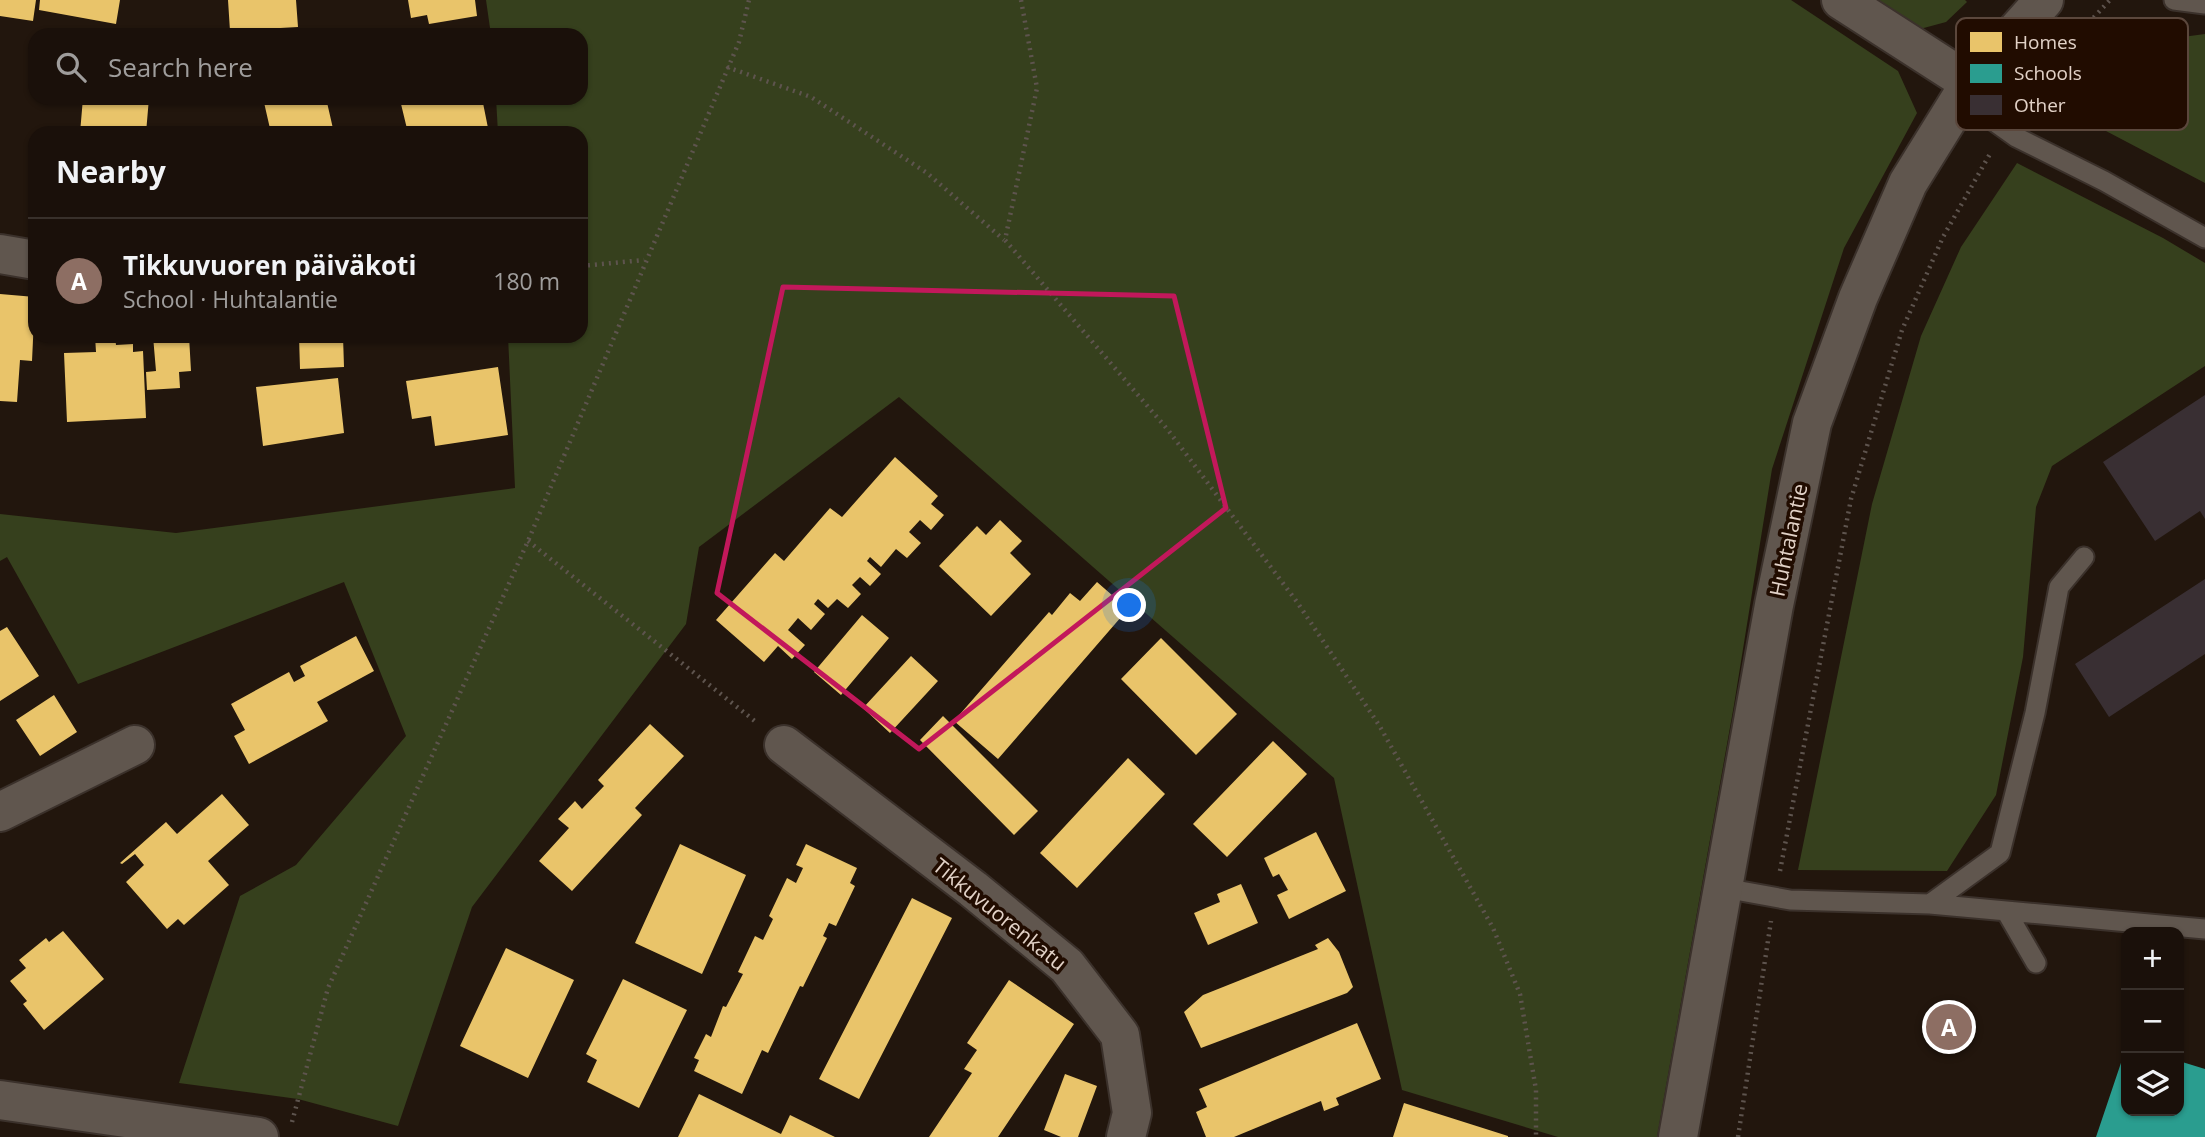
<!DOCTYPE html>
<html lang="en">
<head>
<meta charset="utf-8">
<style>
	:root { --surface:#1a100a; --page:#231913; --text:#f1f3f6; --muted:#9f9d9c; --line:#38302b; --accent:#9f9086 }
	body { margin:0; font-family:"Open Sans",sans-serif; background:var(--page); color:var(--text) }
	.controls { position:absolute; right:21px; bottom:21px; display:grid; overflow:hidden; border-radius:14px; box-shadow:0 2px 5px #0004 }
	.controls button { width:63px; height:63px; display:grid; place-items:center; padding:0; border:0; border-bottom:2px solid var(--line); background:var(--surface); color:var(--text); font:35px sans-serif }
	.you { position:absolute; left:1130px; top:606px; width:24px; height:24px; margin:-18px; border:5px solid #fff; border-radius:50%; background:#1a73e8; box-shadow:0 0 0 10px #1a73e833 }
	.badge { display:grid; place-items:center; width:46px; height:46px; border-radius:50%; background:var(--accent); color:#fff; font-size:23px; font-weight:700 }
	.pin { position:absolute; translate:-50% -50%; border:4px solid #fff; box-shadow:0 2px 7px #0006 }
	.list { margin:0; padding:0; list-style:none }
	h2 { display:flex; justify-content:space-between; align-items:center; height:91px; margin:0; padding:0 28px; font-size:30px }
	h2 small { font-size:23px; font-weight:400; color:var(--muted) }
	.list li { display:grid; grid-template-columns:46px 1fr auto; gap:21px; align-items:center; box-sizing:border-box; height:126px; padding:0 28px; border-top:2px solid var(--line) }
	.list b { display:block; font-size:26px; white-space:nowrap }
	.list p { margin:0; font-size:23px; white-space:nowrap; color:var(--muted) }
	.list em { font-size:23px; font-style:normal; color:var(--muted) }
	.icon { flex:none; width:38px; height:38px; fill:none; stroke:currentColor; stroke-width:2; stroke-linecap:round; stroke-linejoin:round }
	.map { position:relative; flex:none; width:2205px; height:1137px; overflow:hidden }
	.search { position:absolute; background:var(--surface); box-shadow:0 2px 5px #0004; left:28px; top:28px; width:560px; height:77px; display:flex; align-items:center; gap:18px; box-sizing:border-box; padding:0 24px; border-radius:21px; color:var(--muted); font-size:26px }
	.panel { position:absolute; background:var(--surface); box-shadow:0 2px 5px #0004; left:28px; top:126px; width:560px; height:217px; border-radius:21px }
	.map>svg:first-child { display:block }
</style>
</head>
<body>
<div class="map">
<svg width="2205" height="1137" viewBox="0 0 2205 1137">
	<rect width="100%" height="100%" fill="#22160d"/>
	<path fill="#36401d" d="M486 0H1791L1898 71 1917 113 1844 248 1772 469 1734 705 1657 1137H1558L1402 1090 1334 778 899 397 699 547 686 624 472 907 398 1126 298 1099 179 1083 240 896 296 865 406 736 344 582 78 684 7 557 0 561V514L176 533 515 488 508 336H581V133H498L496 98H581V35H491Z
		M1866 0H1965L1967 2 1946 22 1920 29Z
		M2205 34V183L2066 110 2115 46Z
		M2017 163 2163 238 2205 263V366L2052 466 2036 507 2023 657 1996 795 1947 871 1798 870 1872 504 1921 336 1961 247Z"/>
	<path fill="#e9c46a" d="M0 0H36L33 21 0 16Z
		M40 0H120L116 24 39 10Z
		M228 0H296L298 27 230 31Z
		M408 0H475L477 16 429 24 427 15 411 18Z
		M83 98H149L146 133H80Z
		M263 98H326L334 133H271Z
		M419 98H482L489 133H408L401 104Z
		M0 294 35 297 32 361 20 360 17 402 0 401Z
		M95 336H115L116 345 133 344V352L143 351 146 418 67 422 64 353 96 352Z
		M153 336H189L191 371 179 372 180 388 147 390 146 372 156 371Z
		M299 336H343L344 367 300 369Z
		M498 367 508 435 435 446 431 416 412 419 406 381Z
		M338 378 344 433 263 446 256 387Z
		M895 457 938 496 931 504 944 515 931 530 920 520 909 532 921 543 907 558 896 549 881 567 870 557 867 561 881 574 870 586 860 577 852 585 861 594 848 608 837 599 828 608 818 599 814 604 825 614 811 630 798 618 788 630 805 645 792 659 778 646 764 662 716 620 775 553 784 561 830 508 842 517Z
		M1000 520 1022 541 1010 553 1031 574 991 616 939 566 977 526 986 535Z
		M1097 582 1128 609 998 759 954 721 1049 612 1052 615 1070 593 1080 601Z
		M862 615 889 638 841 695 814 672Z
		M7 627 39 676 0 701V631Z
		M356 636 374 671 317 702 328 721 249 764 234 736 245 730 231 704 289 672 294 682 305 676 300 666Z
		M1161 638 1237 714 1196 755 1121 679Z
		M911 656 938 681 890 733 863 708Z
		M54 695 77 732 40 756 16 720Z
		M943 716 1038 811 1014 835 920 740Z
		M650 724 684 756 635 808 642 815 572 891 539 861 569 828 558 819 575 801 582 809 604 786 598 780Z
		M1273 741 1307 774 1227 857 1193 824Z
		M1128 758 1165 794 1077 888 1040 853Z
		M222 794 249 825 208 861 229 885 184 925 178 919 167 929 126 882 144 865 135 854 122 864 120 863 166 822 177 834Z
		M1316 832 1346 891 1289 919 1277 895 1288 890 1279 874 1273 877 1264 858Z
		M680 844 746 875 702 974 635 943Z
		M806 844 857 868 850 883 855 886 836 926 829 923 823 936 827 938 803 987 800 986 768 1053 762 1050 742 1094 694 1071 699 1060 694 1058 706 1034 711 1037 723 1006 726 1007 743 974 738 972 755 936 763 940 773 919 769 916 787 878 796 883 803 868 796 865Z
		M1241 884 1258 923 1208 945 1194 913 1220 902 1217 894Z
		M912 898 952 918 859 1099 819 1079Z
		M63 931 104 979 44 1030 23 1004 27 1001 10 981 26 968 19 960 46 938 49 942Z
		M1328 938 1339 952 1353 987 1347 993 1201 1048 1184 1012 1203 995 1318 949 1315 945Z
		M506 948 574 980 528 1078 460 1046Z
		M623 979 687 1010 639 1108 587 1082 597 1060 586 1054Z
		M1009 980 1074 1024 998 1137H929L972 1073 964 1069 977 1050 967 1043Z
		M1357 1023 1381 1079 1336 1098 1339 1105 1324 1111 1321 1101 1234 1137H1206L1196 1112 1207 1107 1199 1089Z
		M1065 1074 1097 1086 1078 1137H1061L1044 1130Z
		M699 1094 781 1134 790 1115 835 1137H678Z
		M1404 1103 1508 1136V1137H1393Z"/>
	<path fill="#2a9d8f" d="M2126 1048V1111H2179V1061L2205 1069V1137H2096Z"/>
	<path fill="#392f33" d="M2205 395V519L2200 511 2155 541 2103 462Z
		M2205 579V654L2109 717 2075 664Z"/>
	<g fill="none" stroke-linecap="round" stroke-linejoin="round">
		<defs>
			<path id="lane" d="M2174 0 2205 4
				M1960 97 2016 137 2104 181 2205 238
				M1724 888 1790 900 1930 904 2000 853 2035 713 2059 587 2084 557
				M1930 904 2205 929
				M2006 911 2036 963"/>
			<path id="street" d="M0 254 35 260
				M784 745 973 889 1067 966 1120 1035 1132 1113 1126 1137
				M0 812 135 745
				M0 1100 259 1137"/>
			<path id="secondary" d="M1841 0 1970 83
				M1678 1137 1774 605 1812 423 1858 298 1908 183 1970 83 2044 0"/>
		</defs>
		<use href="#lane" stroke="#3b312b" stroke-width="23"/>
		<use href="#street" stroke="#3b312b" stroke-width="42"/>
		<use href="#secondary" stroke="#3b312b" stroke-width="42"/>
		<path stroke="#5e544e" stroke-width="4.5" stroke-dasharray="2 5" stroke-linecap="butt" d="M1021 0 1037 88 1005 240 1168 430 1297 602 1379 725 1493 928 1520 994 1536 1090V1137
			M727 67 811 97 927 173 1004 240
			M2019 110 2054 60 2110 0
			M581 266 644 260
			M528 541 756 722
			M1780 871 1851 499 1902 330 1943 237 1991 152
			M292 1122 328 988 528 541 739 42 749 0
			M1738 1137 1771 921"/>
		<use href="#lane" stroke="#60564e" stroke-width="19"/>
		<use href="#street" stroke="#60564e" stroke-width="38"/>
		<use href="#secondary" stroke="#60564e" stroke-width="38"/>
	</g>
	<path fill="none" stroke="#c2185b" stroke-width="5" stroke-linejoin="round" d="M783 287 1174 296 1226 508 919 749 717 593Z"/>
	<g text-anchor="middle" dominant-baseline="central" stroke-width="7" stroke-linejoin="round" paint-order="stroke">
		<g font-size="21" fill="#e2d2c7" stroke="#210c00">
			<text transform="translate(1788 540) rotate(-78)">Huhtalantie</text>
			<text transform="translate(1000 914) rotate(39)">Tikkuvuorenkatu</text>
		</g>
	</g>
	<rect x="1956" y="18" width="232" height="112" rx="10" fill="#210c00" stroke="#5b473c" stroke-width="2"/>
	<rect x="1970" y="32" width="32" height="20" fill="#e9c46a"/>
	<rect x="1970" y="64" width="32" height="19" fill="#2a9d8f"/>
	<rect x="1970" y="95" width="32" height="20" fill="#392f33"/>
	<g font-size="19" fill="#e2d2c7">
		<text x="2014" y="49">Homes</text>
		<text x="2014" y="80">Schools</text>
		<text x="2014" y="112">Other</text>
	</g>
</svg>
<div class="controls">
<button>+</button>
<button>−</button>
<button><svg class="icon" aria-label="layers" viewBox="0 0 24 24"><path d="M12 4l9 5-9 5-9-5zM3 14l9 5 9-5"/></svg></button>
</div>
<div class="you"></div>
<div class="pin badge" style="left:1949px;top:1027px;background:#8d6e63">A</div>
<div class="search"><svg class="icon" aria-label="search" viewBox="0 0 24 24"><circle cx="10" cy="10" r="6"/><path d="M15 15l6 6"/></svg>Search here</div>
<section class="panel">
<h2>Nearby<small></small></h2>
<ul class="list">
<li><span class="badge" style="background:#8d6e63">A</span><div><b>Tikkuvuoren päiväkoti</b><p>School · Huhtalantie</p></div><em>180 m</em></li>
</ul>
</section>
</div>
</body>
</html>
